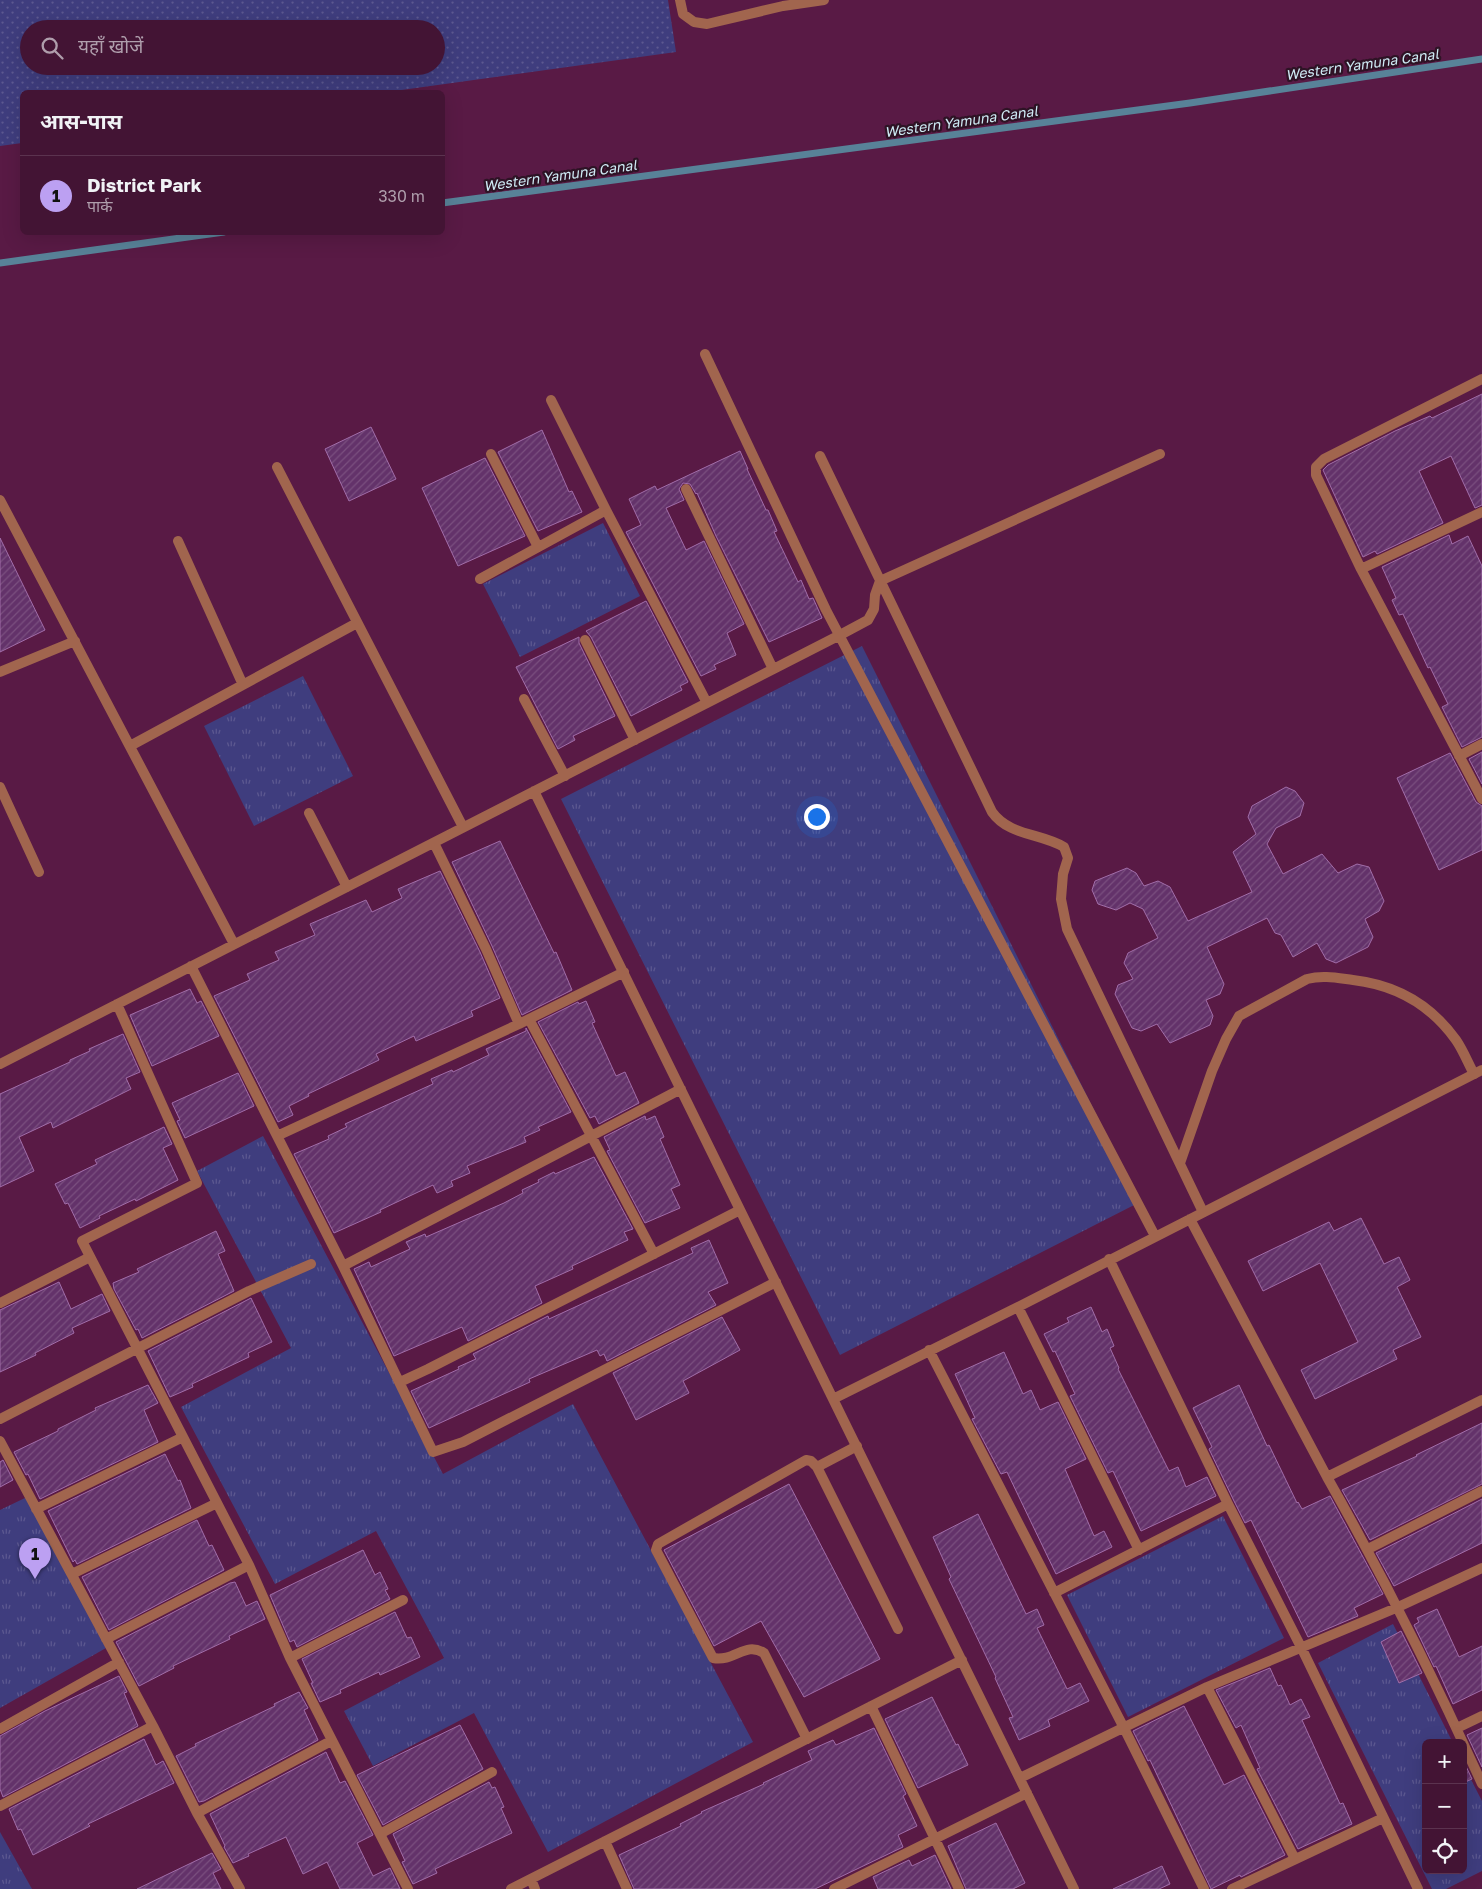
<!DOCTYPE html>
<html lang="hi">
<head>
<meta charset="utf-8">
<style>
	:root { --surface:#431434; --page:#4a1d3c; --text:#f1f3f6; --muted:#af9eac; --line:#5b334f; --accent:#bca0f2 }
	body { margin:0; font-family:"Golos Text","Noto Sans Devanagari",sans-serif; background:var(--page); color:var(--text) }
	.controls { position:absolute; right:15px; bottom:15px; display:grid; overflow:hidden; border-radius:8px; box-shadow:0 5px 20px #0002 }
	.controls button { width:45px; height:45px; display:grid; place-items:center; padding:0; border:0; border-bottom:1px solid var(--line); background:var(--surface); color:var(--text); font:25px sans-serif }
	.you { position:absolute; left:816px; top:816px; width:18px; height:18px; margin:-12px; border:4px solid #fff; border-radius:50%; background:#1a73e8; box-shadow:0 0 0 8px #1a73e833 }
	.badge { display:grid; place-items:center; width:32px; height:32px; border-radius:50%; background:var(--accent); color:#111; font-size:16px; font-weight:700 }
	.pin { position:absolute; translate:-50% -41px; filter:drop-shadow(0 1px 2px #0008) }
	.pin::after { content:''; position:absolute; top:26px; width:18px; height:15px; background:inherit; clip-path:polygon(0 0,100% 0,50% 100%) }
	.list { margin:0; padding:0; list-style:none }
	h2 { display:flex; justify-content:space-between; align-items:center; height:65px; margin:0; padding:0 20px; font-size:21px }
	h2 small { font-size:16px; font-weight:400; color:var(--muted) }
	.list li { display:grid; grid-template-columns:32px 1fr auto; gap:15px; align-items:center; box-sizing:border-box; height:80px; padding:0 20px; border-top:1px solid var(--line) }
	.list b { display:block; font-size:19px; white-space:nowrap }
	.list p { margin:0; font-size:16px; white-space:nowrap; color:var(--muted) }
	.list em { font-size:16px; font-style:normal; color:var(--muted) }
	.icon { flex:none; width:28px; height:28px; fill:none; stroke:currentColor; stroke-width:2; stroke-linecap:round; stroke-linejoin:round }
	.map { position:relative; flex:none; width:1482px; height:1889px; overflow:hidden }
	.search { position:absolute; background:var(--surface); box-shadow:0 5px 20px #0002; left:20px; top:20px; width:425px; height:55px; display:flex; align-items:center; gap:12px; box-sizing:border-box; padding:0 18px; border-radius:28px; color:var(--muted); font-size:19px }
	.panel { position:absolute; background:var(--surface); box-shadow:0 5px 20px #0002; left:20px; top:90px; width:425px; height:145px; border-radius:8px }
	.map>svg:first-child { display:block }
</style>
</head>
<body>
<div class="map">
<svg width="1482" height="1889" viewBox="0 0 1482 1889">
	<defs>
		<pattern id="grass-dots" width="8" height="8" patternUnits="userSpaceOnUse" patternTransform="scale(1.25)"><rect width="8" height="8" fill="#3f3d7e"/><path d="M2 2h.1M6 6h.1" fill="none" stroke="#5c5890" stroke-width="1.8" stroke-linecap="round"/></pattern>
		<pattern id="park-tufts" width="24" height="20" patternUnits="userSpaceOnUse" patternTransform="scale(1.25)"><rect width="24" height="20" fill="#3f3d7e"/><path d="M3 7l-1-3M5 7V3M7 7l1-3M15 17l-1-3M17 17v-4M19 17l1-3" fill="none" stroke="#5c5890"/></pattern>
		<pattern id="building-hatch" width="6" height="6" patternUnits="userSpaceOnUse" patternTransform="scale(1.25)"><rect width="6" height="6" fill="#63326a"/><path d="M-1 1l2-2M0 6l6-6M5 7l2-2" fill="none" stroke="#7a4f7f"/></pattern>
	</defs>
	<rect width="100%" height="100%" fill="#591a45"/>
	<path fill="url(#grass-dots)" fill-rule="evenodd" d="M0 0H668L676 52 387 92H22V143L0 146ZM29 29H436V66H29Z"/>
	<path fill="url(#park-tufts)" d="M603 523 640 596 520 657 483 584Z
		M862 646 1140 1202 840 1355 561 799Z
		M303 676 353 776 254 826 204 726Z
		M263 1136 443 1474 573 1404 753 1742 548 1852 474 1713 373 1766 344 1711 444 1658 376 1531 275 1584 181 1407 291 1348 197 1171Z
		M27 1497 106 1648 0 1708V1510Z
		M1223 1516 1284 1638 1128 1717 1067 1595Z
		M1393 1624 1453 1743H1426V1870H1463V1764L1482 1801V1871L1446 1889H1432L1318 1663Z
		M0 1832 32 1889H0Z"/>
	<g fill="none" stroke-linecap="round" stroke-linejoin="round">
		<path stroke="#588298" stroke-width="7" d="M442 203 1190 103 1482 59
			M0 263 224 232"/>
	</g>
	<path fill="url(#building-hatch)" stroke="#a16da9" d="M1482 394V505L1475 508 1451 456 1419 471 1443 523 1377 554 1375 551 1363 557 1323 470 1328 465 1395 431 1430 416 1432 418Z
		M371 427 396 479 349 501 325 449Z
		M542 430 569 492 572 491 582 512 538 531 498 452Z
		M740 451 748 469H747L766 510H768L777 531 774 532 798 582 801 580 809 599 813 598 822 618 769 642 716 536 697 493 696 494 690 484 683 483 679 489 684 500 666 508 686 550 704 541 744 624 727 633 736 655 714 665 716 669 701 676 626 532 641 525 629 499 655 486 657 490Z
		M485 458 525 536 458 566 422 488Z
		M1449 535 1452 544 1468 536 1482 566V737L1462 747 1442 707 1448 704 1430 667 1428 668 1403 614 1399 615 1392 600 1396 598 1382 567Z
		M0 538 45 630 0 652Z
		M646 601 688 682 680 686 682 690 631 716 591 637 586 631Z
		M579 637V643L615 716 573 736 575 740 558 749 516 667Z
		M1482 752V784L1469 759Z
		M1450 753 1476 802 1482 806V850L1439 870 1397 778Z
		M1286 787 1295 791 1304 803 1300 816 1276 828 1267 844 1283 874 1322 854 1338 873 1357 864 1369 867 1384 901 1379 911 1365 919 1373 937 1368 947 1336 963 1326 959 1317 943 1293 957 1281 935 1275 933 1267 918 1207 947 1224 984 1220 994 1206 1000 1213 1016 1210 1025 1170 1043 1157 1024 1141 1031 1132 1028 1115 994 1118 985 1133 979 1124 963 1128 953 1158 938 1143 909 1130 903 1116 910 1098 904 1092 890 1095 881 1127 868 1136 873 1144 886 1158 881 1170 887 1188 921 1252 892 1233 852 1256 834 1248 817 1252 806Z
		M500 841 554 953 556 952 572 990 522 1015 492 946 452 862Z
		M440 871 480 952 500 998 471 1011 473 1016 416 1041 414 1036 376 1054 379 1060 308 1094 309 1096 289 1106 293 1115 278 1122 214 996 250 980 247 974 279 960 275 952 315 935 310 924 366 900 372 912 402 898 398 889Z
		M190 989 197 1003 201 1001 219 1036 152 1066 130 1015Z
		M586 1001 595 1022 592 1023 616 1076 625 1072 639 1103 599 1124 595 1116 590 1118 538 1022 578 1002 579 1004Z
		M526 1028 571 1112 538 1127 540 1130 524 1137 526 1142 467 1166 470 1173 451 1181 453 1186 437 1193 433 1185 380 1210 381 1212 334 1233 294 1154 329 1139 328 1136 347 1127 345 1124 433 1084 431 1079 452 1070 453 1072 489 1055 486 1049 526 1031Z
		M123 1034 140 1072 126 1078 131 1089 53 1128 51 1122 19 1137 34 1171 0 1187V1094L70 1062V1060L90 1051 89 1049Z
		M238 1073 254 1106 185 1138 177 1121 180 1120 172 1103Z
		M645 1116 646 1120 655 1116 664 1137 660 1139 680 1185 671 1189 680 1208 645 1223 607 1151 610 1150 604 1137Z
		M164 1127 172 1144 163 1148 178 1180 136 1201 135 1199 99 1216 100 1218 80 1228 68 1203 65 1204 55 1184 97 1164 95 1160Z
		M594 1157 633 1229 624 1232 628 1240 572 1266 573 1269 535 1286 542 1303 468 1341 462 1327 394 1356 354 1269 369 1262 371 1267 410 1249 406 1242 425 1234 426 1237 504 1203 523 1193 522 1190 539 1182 538 1180 554 1172 555 1174Z
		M1361 1218 1384 1264 1399 1257 1410 1280 1397 1287 1421 1337 1393 1350 1397 1359 1315 1399 1301 1370 1358 1342 1320 1263 1263 1291 1248 1261 1329 1222 1334 1231Z
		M216 1231 225 1251 218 1254 234 1291 142 1338 138 1329 136 1330 114 1289 113 1283 139 1272 137 1269Z
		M709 1240 728 1283 708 1292 716 1305 607 1361 604 1354 600 1356 597 1350 529 1379 530 1382 429 1428 411 1391 459 1369 458 1367 476 1359 473 1354 548 1316 549 1319 693 1253 691 1248Z
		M59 1282 71 1309 102 1294 110 1311 72 1328 74 1333 35 1353 36 1355 0 1372V1310Z
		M251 1298 272 1342 248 1353 249 1357 192 1384 193 1387 170 1397 148 1351Z
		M1091 1307 1102 1332 1107 1329 1114 1346 1110 1348 1119 1368 1118 1369 1169 1471 1178 1467 1186 1487 1207 1477 1216 1496 1141 1531 1113 1471 1108 1473 1070 1396 1075 1394 1055 1351 1053 1352 1044 1334 1069 1322 1067 1318Z
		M722 1317 740 1350 683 1381 689 1393 636 1420 613 1373Z
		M1004 1352 1023 1394 1031 1390 1040 1410 1058 1402 1086 1459 1065 1469 1094 1536 1104 1531 1112 1547 1056 1574 1007 1472 1001 1474 972 1419 975 1418 955 1374Z
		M148 1385 158 1403 144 1410 158 1442 40 1499 28 1474 26 1475 14 1452 58 1431V1429L96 1410 95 1408Z
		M1239 1385 1267 1446 1269 1445 1297 1503 1298 1502 1302 1509 1330 1496 1383 1594 1354 1608 1358 1616 1308 1637 1251 1520 1245 1523 1234 1501 1209 1449 1212 1447 1193 1408Z
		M1482 1423V1484L1370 1540 1342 1490 1417 1456 1416 1455Z
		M165 1454 178 1481 180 1480 191 1508 77 1564 75 1560 73 1562 48 1511Z
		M3 1460 13 1480 0 1487V1462Z
		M789 1484 880 1659 804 1697 761 1621 714 1646 664 1550Z
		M1482 1499V1543L1394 1586 1376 1553Z
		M978 1514 1026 1614 1037 1609 1044 1625 1037 1628 1067 1689 1080 1683 1089 1701 1048 1720 1050 1726 1019 1740 1009 1718 1013 1717 995 1678 996 1677 949 1579 951 1577 933 1537Z
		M197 1520 209 1546 212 1545 224 1570 109 1630 82 1577Z
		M363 1550 375 1575 380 1572 388 1589 385 1590 390 1599 297 1647 294 1640 290 1642 270 1595Z
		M235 1582 246 1606 257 1601 265 1619 229 1636 230 1639 173 1666 174 1668 139 1686 116 1642 230 1583Z
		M1437 1609 1459 1657 1482 1646V1690L1453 1704 1436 1666 1434 1667 1414 1625 1419 1622 1417 1618Z
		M395 1612 407 1638 411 1637 420 1657 380 1675 379 1672 340 1690 341 1693 320 1702 311 1683H313L302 1659Z
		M1401 1631 1422 1673 1399 1683 1381 1642Z
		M1270 1668 1278 1686 1281 1685 1290 1705 1301 1699 1310 1717 1302 1720 1340 1804 1343 1803 1352 1824 1298 1849 1257 1769 1260 1768 1241 1725 1236 1728 1216 1690Z
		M119 1676 127 1692 124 1693 138 1726 3 1797 0 1789V1736L45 1711Z
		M299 1692 308 1708 304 1710 318 1740 204 1801 199 1802 176 1756 196 1746 195 1744 275 1706 274 1704Z
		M932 1697 956 1745 958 1744 968 1765 918 1788 885 1719Z
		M1184 1706 1224 1785 1244 1775 1285 1855 1241 1877 1240 1875 1211 1889 1150 1760 1148 1761 1133 1731Z
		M460 1725 483 1769 383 1825 357 1775Z
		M874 1728 906 1794 903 1796 917 1826 898 1835 903 1847 815 1889H634L619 1855 681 1826 680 1824 702 1813 701 1812 764 1784 763 1783 812 1760 808 1751 833 1740 836 1745Z
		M1482 1728V1767L1467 1735Z
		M144 1739 156 1765 163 1761 174 1783 88 1824 90 1826 33 1855 21 1829 18 1830 9 1809Z
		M326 1752 340 1783 345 1781 373 1835 357 1843 373 1876 390 1868 400 1889H340L327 1862 303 1874 286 1837 248 1854 249 1856 233 1863 224 1847 225 1846 210 1814Z
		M1463 1760 1472 1779 1463 1783Z
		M489 1782 492 1788 495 1787 504 1807 501 1808 512 1833 435 1869 437 1873 413 1884 402 1862 405 1861 393 1834Z
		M996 1823 1025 1883 1013 1889H966L948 1846Z
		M212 1853 221 1869 213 1873 221 1889H137Z
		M935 1855 951 1889H878L873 1877 909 1860 912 1866Z
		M1162 1866 1170 1884 1159 1889H1113Z"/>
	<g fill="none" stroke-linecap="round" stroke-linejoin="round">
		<path stroke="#a1654e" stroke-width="10" d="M820 456 992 812C1009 836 1041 833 1064 847L1068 858 1063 874 1061 899 1067 929 1203 1212
			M840 635 868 620 874 609 875 595 880 581 1160 454
			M1180 1163 1212 1071 1226 1039 1239 1016 1307 979C1323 975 1337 978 1353 980 1396 985 1431 1005 1456 1040 1463 1050 1468 1063 1474 1074
			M817 1467 898 1629
			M807 1739 764 1653C745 1641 735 1662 713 1658L656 1550 658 1544 806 1460 811 1461 817 1467 857 1446"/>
		<path stroke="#a1654e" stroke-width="10" d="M680 0 683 14 694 22 707 24 783 6 824 0
			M705 354 826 610 1155 1236
			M1482 379 1324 459 1316 467V475L1361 569 1482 799
			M551 400 606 510 707 703
			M491 454 538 547
			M277 467 463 827
			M686 489 773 669
			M0 500 234 944
			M178 541 243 685
			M1361 569 1482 512
			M480 579 606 510
			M585 640 635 740
			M0 672 75 641
			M524 699 565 776
			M130 746 357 623
			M1459 756 1482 744
			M0 787 39 872
			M534 791 1074 1889
			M309 813 347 887
			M434 843 486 949 519 1024
			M191 966 343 1266 433 1452 463 1442 776 1282
			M117 1004 197 1183 82 1241 249 1565 290 1658 408 1889
			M529 1019 654 1254
			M0 1064 840 635
			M277 1136 519 1024 624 972
			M1190 1219 1327 1477 1482 1400
			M1109 1259 1228 1504 1302 1649 1418 1889
			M343 1266 681 1089
			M0 1303 90 1257
			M1018 1307 1139 1550
			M929 1350 1124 1728 1204 1889
			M400 1382 428 1369 740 1210
			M833 1399 1018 1307 1482 1070
			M0 1419 249 1291 311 1264
			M0 1441 153 1726 197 1813 240 1889
			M1327 1477C1383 1576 1435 1680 1482 1784
			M36 1509 183 1437
			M1368 1549 1482 1491
			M72 1574 217 1503
			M1054 1593 1228 1504
			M106 1639 249 1565
			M290 1658 403 1600
			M1207 1687 1295 1859
			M871 1706 959 1889
			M1457 1728 1482 1716
			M0 1729 119 1662
			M1020 1778 1207 1687 1396 1608 1482 1568
			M0 1806 153 1726
			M197 1813 331 1741
			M380 1834 492 1772
			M605 1841 627 1889
			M531 1879 535 1889
			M511 1889 962 1660
			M834 1889 1027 1793
			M1232 1889 1383 1818"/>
	</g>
	<g text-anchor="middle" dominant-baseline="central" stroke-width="4.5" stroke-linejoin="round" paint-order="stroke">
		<g font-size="14" font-style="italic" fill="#ceeaf4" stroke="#2e1325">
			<text transform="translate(1362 64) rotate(-8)">Western Yamuna Canal</text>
			<text transform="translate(961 121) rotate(-8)">Western Yamuna Canal</text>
			<text transform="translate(560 175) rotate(-8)">Western Yamuna Canal</text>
		</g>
	</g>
</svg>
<div class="controls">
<button>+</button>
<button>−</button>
<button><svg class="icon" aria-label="locate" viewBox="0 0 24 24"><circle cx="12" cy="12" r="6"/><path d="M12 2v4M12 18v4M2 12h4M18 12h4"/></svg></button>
</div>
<div class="you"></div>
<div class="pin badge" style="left:35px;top:1579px">1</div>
<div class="search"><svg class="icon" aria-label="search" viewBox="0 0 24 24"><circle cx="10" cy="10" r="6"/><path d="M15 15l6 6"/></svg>यहाँ खोजें</div>
<section class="panel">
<h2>आस-पास<small></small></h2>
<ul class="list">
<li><span class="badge">1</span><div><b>District Park</b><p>पार्क</p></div><em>330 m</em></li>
</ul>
</section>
</div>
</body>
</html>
